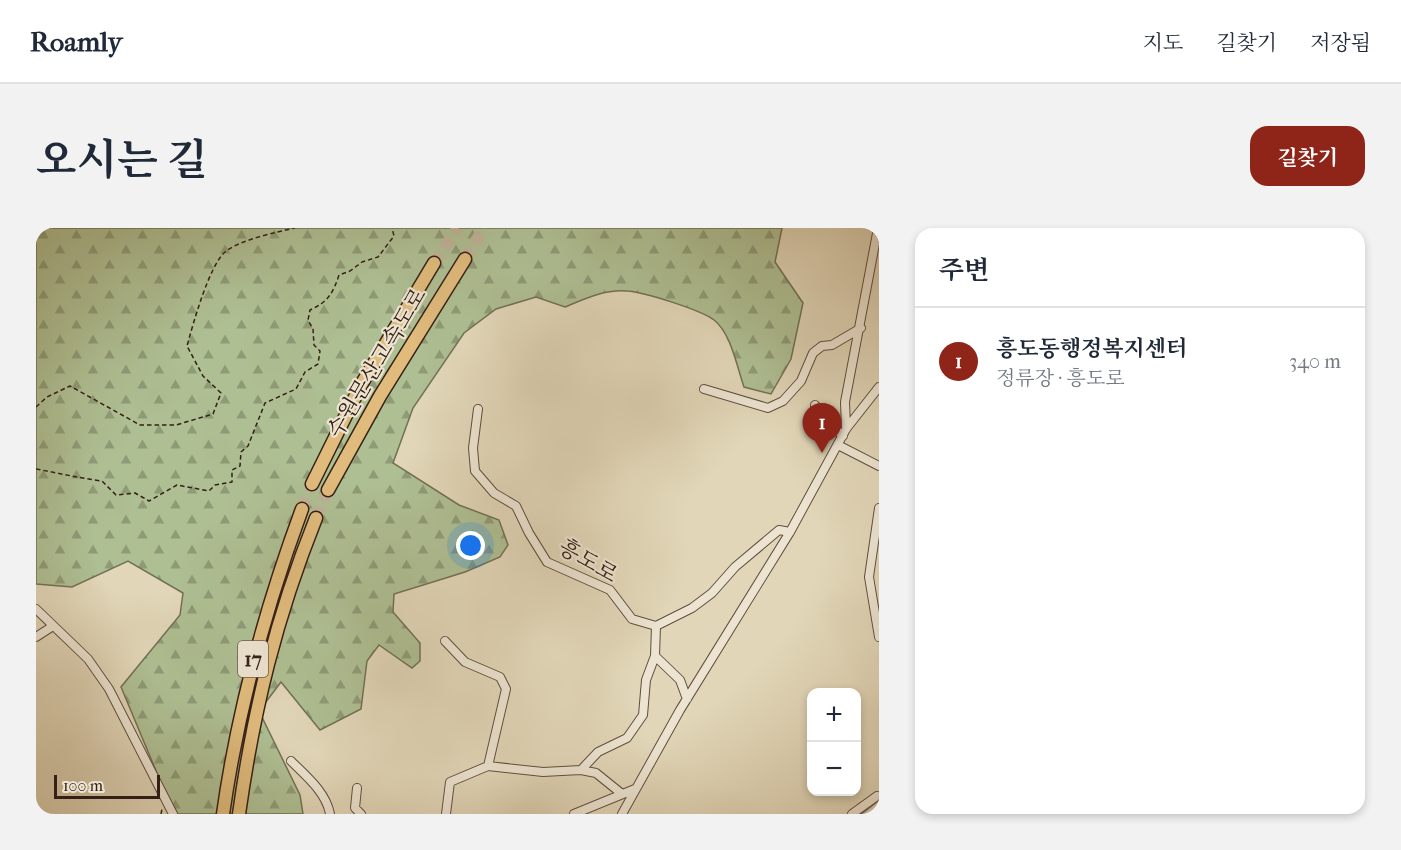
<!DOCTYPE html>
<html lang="ko">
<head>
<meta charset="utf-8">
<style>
	:root { --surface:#fff; --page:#f2f2f3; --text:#1f2937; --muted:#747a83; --line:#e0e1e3; --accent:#8f2418 }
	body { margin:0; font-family:"IM FELL French Canon","Noto Serif KR",serif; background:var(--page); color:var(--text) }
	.controls { position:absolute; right:18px; bottom:18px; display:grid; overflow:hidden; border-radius:12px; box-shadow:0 3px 9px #0003 }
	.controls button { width:54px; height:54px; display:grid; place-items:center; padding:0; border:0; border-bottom:2px solid var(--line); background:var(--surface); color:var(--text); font:30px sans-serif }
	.scale { position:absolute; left:18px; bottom:15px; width:106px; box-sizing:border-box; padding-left:6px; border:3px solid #352017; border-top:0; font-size:16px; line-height:21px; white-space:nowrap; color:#352017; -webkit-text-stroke:4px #ece4d1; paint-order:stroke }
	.you { position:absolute; left:435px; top:318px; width:21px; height:21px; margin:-15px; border:4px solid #fff; border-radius:50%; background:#1a73e8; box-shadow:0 0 0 9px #1a73e833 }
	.badge { display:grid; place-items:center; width:39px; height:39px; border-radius:50%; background:var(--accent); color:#fff; font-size:20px; font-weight:700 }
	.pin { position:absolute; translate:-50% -50px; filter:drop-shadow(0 2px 3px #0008) }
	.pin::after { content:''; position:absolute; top:32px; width:21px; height:18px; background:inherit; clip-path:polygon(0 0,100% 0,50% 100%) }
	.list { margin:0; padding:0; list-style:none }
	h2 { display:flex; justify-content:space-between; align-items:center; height:78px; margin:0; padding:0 24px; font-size:26px }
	h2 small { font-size:20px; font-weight:400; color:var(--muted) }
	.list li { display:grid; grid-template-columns:39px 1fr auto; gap:18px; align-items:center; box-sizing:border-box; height:108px; padding:0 24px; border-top:2px solid var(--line) }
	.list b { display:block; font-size:22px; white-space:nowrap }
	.list p { margin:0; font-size:20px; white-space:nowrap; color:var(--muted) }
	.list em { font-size:20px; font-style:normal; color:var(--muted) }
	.map { position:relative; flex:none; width:843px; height:586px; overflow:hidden; border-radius:18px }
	header { display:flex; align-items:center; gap:36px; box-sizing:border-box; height:84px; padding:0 30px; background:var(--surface); border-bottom:2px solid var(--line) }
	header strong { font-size:28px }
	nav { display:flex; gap:33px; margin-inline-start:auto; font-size:21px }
	.intro { display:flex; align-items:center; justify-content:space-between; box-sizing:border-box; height:144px; padding:0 36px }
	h1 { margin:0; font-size:42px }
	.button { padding:15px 27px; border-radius:18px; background:var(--accent); color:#fff; font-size:21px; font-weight:700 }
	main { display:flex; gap:36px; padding:0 36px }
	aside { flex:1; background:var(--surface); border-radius:18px; box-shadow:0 3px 9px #0003 }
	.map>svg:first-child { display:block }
</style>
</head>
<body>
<header>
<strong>Roamly</strong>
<nav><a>지도</a><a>길찾기</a><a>저장됨</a></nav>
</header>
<div class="intro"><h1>오시는 길</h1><a class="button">길찾기</a></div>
<main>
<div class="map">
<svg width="843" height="586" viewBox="0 0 843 586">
	<defs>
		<pattern id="forest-firs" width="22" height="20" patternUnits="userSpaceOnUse" patternTransform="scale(1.5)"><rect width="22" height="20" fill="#aebf93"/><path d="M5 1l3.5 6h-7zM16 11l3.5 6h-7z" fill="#8e9b77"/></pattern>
	</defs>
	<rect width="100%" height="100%" fill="#e1d6b8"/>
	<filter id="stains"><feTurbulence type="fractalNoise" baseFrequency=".00333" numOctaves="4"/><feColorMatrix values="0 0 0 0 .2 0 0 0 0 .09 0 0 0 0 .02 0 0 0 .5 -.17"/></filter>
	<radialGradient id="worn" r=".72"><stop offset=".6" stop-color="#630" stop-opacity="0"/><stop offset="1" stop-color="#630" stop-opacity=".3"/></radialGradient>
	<path fill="url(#forest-firs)" stroke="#727055" stroke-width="1.5" d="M0 0H746L739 34 767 75 755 131 735 166 708 159C701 139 695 105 678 92 665 82 608 64 591 63 569 61 548 71 529 79L500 69 460 81 428 105 377 180 357 235 423 277 463 292 472 317 464 329 429 344 358 366 357 384 384 415V433L376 440 343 417 331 433 325 481 284 502 245 454 223 483 264 567 267 586H138L85 459 144 387 147 365 92 333 36 359 0 356Z"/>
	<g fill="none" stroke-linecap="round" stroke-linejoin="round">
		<path stroke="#707b78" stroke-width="2" d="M825 586 843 572"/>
		<path stroke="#bfb298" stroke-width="12" stroke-dasharray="12 6" stroke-linecap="butt" d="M429 31 448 0
			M398 35 422 0
			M266 281 276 256
			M280 290 292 262"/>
		<defs>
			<path id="minor" d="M668 161 732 180 747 173 765 153 777 125 786 118 796 117 825 100
				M779 177 786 189 807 208
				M810 201 809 174 842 0
				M802 217 843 238
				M843 280 833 349 843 409
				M0 381 52 431 73 461 137 586
				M620 398 656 380 676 365 699 339 743 302 754 304
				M0 409 17 398
				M409 413 429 434 464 449 470 461 452 538
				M619 428 644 452 651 471
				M255 533C270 548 290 564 294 586
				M545 542 560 545 586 566
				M321 560 319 580 325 586
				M410 586 414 554 452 538 507 544 545 542 562 524 591 510 607 487 610 452 619 428 620 398 596 391 574 362 511 334 493 305 480 278 458 265 439 243 437 220 442 181
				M538 586 599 561
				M586 586 644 482 754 304 810 201 843 159
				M816 586 841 568"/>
			<path id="highway" d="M276 256 325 157 398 35
				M292 262 344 168 429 31
				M187 586C202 481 229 381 266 281
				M203 586C218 480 240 390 280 290"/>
		</defs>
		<use href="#minor" stroke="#604e3f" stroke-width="10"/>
		<use href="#highway" stroke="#352017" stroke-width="15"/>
		<path stroke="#352017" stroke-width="1.5" stroke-dasharray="4.5 3" stroke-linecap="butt" d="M0 179 11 169 34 158 104 197H140L177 186 185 165 167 148 151 118C157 96 173 38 189 24 203 12 241 4 259 0
			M0 241C22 245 43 250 66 253L80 267 99 265 113 273 141 257 173 263 179 257 196 254V242L204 238 205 224 212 218 229 175 260 161 269 144 282 136 284 123 278 117 277 101 272 92 274 82C292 74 297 65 303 47L314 43 326 34 342 29 358 8 356 0
			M125 586 126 581"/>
		<use href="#minor" stroke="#ece4d1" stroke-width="8"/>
		<use href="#highway" stroke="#e0bb7c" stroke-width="12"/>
	</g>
	<g text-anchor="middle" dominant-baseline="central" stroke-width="4.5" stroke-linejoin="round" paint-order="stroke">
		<rect fill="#ece4d1" stroke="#6c5b4f" stroke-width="1.5" x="202" y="413" width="30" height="36" rx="4.5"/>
		<g font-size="21" font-weight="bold" fill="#352017">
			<text x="217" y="431">17</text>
		</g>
		<g font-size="22" fill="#352017" stroke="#ece4d1">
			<text transform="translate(341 135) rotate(-59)">수원문산고속도로</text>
			<text transform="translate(552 333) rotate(30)">흥도로</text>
		</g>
	</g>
	<rect width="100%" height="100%" filter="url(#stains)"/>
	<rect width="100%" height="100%" fill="url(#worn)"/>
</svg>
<div class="controls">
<button>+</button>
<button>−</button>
</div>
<div class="scale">100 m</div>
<div class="you"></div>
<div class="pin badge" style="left:786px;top:225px">1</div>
</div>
<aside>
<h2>주변<small></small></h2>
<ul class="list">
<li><span class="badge">1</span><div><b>흥도동행정복지센터</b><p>정류장 · 흥도로</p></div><em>340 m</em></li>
</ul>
</aside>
</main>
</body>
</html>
